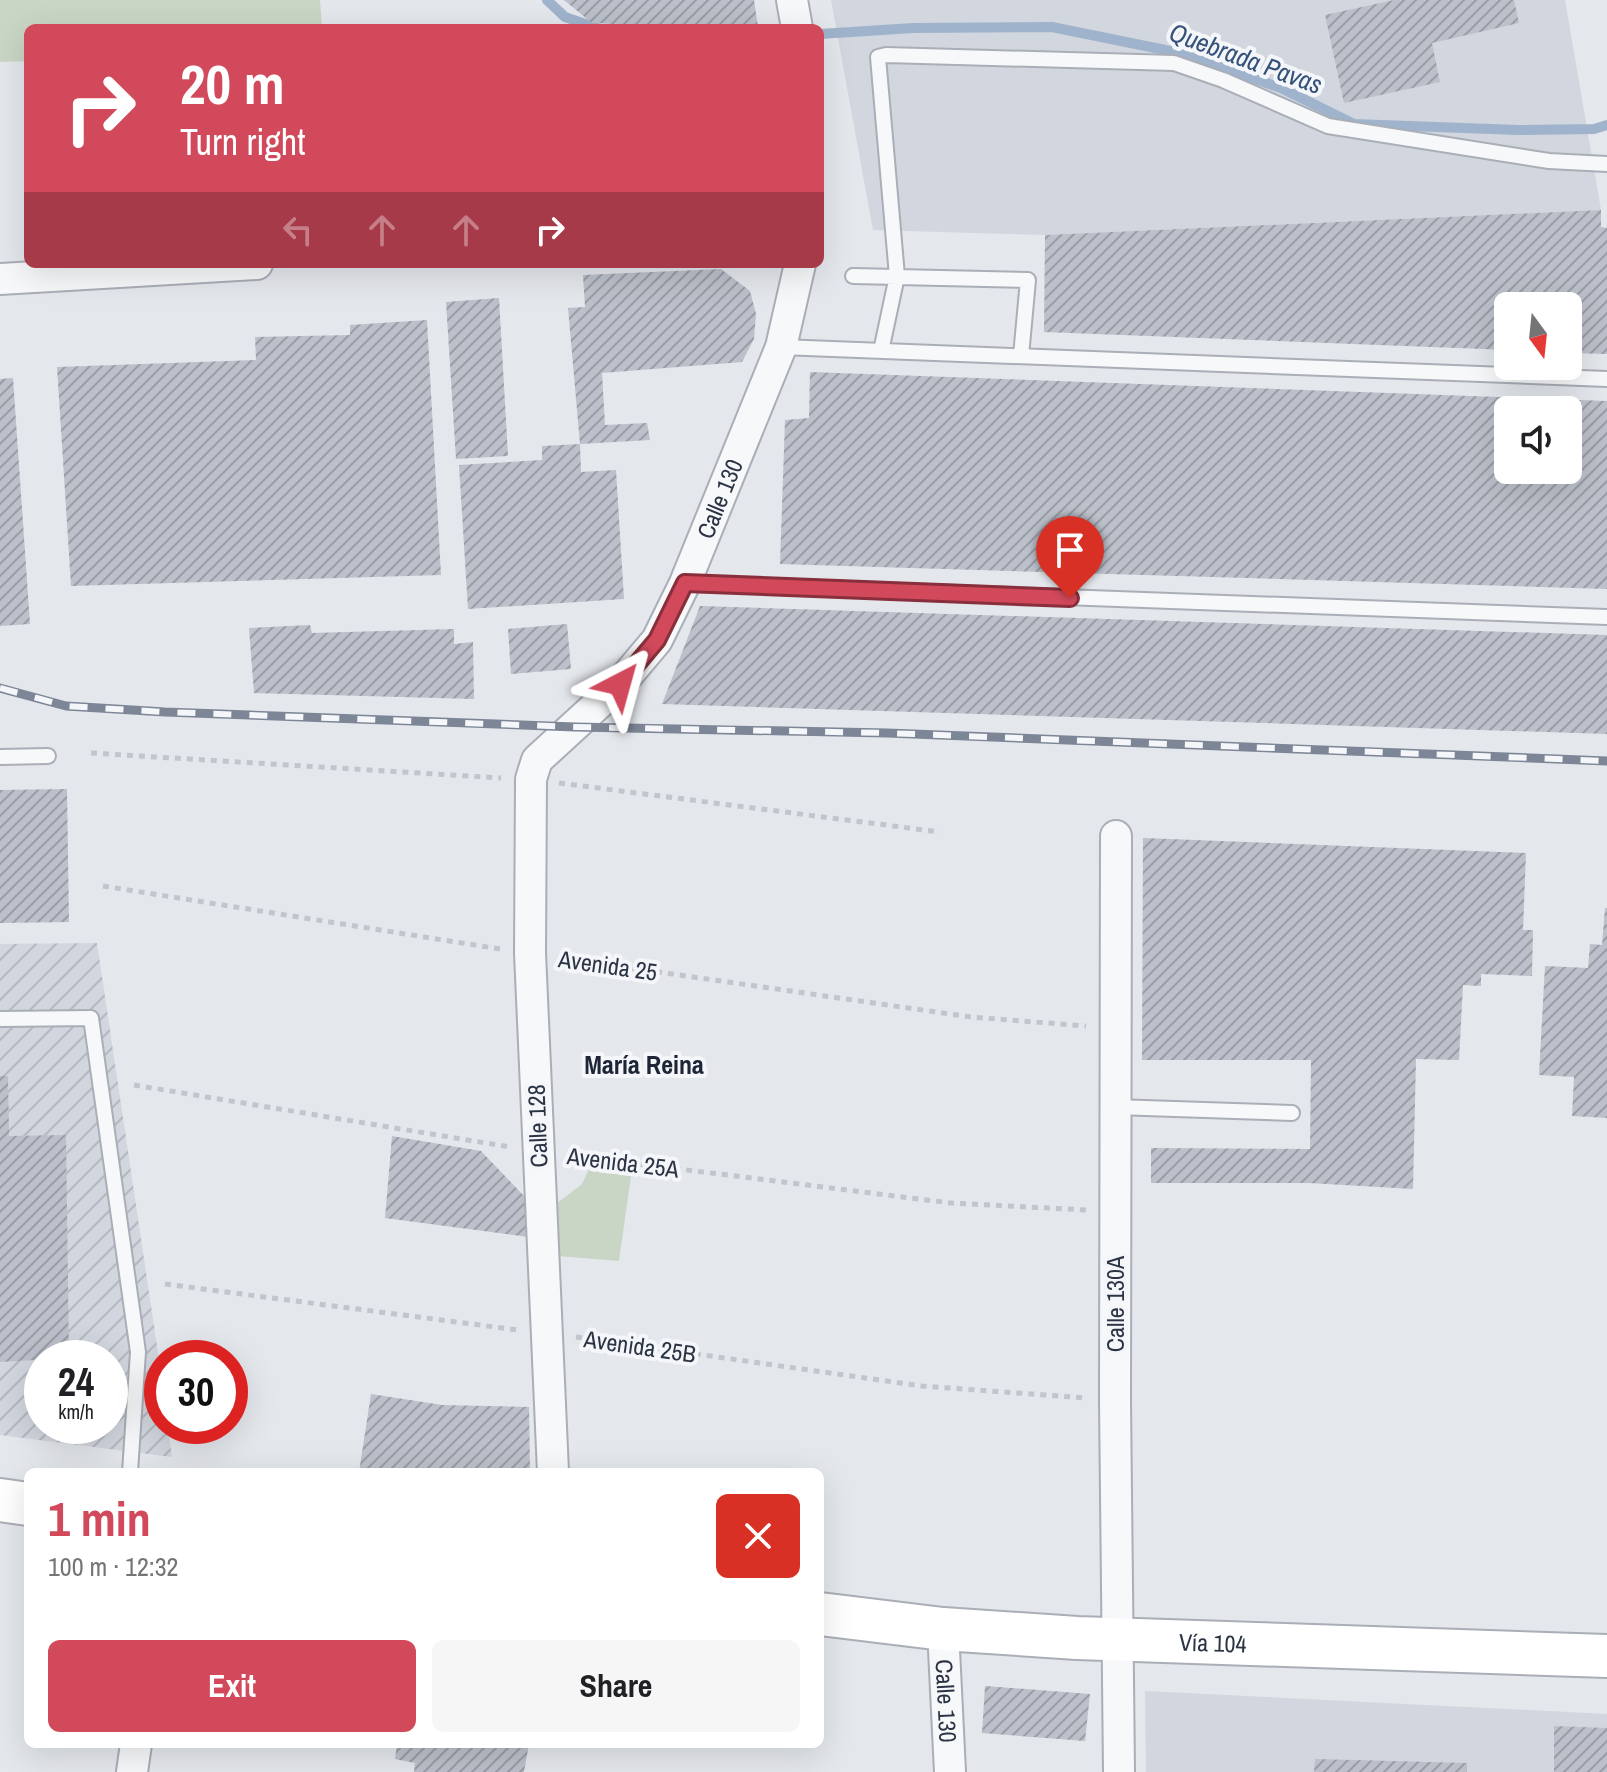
<!DOCTYPE html>
<html lang="en">
<head>
<meta charset="utf-8">
<style>
  :root { --surface:#fff; --page:#f6f6f6; --text:#202124; --muted:#757577; --accent:#d1495b }
  body { margin:0; font-family:"Archivo Narrow",sans-serif; background:var(--page); color:var(--text); height:100vh; display:flex; flex-direction:column; font-size:30px; white-space:nowrap }
  * { box-sizing:border-box; margin:0 }
  p { font-size:26px; color:var(--muted) }
  .icon { flex:none; width:44px; height:44px; fill:none; stroke:currentColor; stroke-width:2; stroke-linecap:round; stroke-linejoin:round }
  .map { position:relative; flex:1; overflow:hidden }
  .drawer { position:absolute; left:24px; top:1468px; width:800px; height:280px; display:flex; flex-direction:column; background:var(--surface); border-radius:12px; box-shadow:0 8px 32px #0002 }
  .drawer>* { flex:none }
  .hud { position:absolute; left:24px; top:24px; width:800px; height:244px; border-radius:12px; box-shadow:0 8px 32px #0002; background:#d1495b; color:#fff; overflow:hidden }
  .needle { width:52px; rotate:165deg }
  .tools { position:absolute; left:1494px; top:292px; display:grid; gap:16px }
  .tools a { display:grid; place-items:center; width:88px; height:88px; border-radius:12px; background:var(--surface); box-shadow:0 8px 32px #0002; font-size:40px }
  .speed { position:absolute; left:24px; top:1340px; display:flex; gap:16px; font-size:40px; font-weight:700; text-align:center }
  .speed>* { display:grid; place-content:center; width:104px; height:104px; border-radius:50%; background:var(--surface); box-shadow:0 8px 32px #0002; line-height:1 }
  .speed small { font-size:20px; font-weight:400 }
  .speed .limit { border:12px solid #d22; background:#fff; color:#111 }
  .pin { position:absolute; display:grid; place-items:center; width:68px; height:68px; color:#fff; margin:-82px -34px; border-radius:50% 50% 50% 0; rotate:-45deg; box-shadow:0 0 8px #0007 }
  .pin .icon { rotate:45deg }
  .me { position:absolute; width:88px; margin:-44px; rotate:39deg; stroke-linejoin:round; filter:drop-shadow(0 0 6px #0008) }
  .turn { display:flex; align-items:center; gap:28px; height:168px; padding:0 24px; font-size:36px }
  .turn .icon { width:104px; height:104px; stroke-width:2.5 }
  .turn b { display:block; font-size:56px; line-height:68px }
  .lanes { display:flex; align-items:center; height:76px; padding:0 24px; background:#0003; justify-content:center; gap:40px; direction:ltr }
  .lanes .off { opacity:.35 }
  .round { display:grid; place-items:center; flex:none; width:84px; height:84px; border-radius:12px; background:var(--page) }
  .overview { display:flex; align-items:center; justify-content:space-between; height:136px; padding:0 24px }
  h1 { font-size:48px; font-weight:800; line-height:60px; color:var(--accent) }
  .cta { display:flex; gap:16px; margin-top:auto; padding:16px 24px }
  .cta a { flex:1; height:92px; border-radius:12px; background:var(--accent); color:#fff; font-size:32px; font-weight:800; line-height:92px; text-align:center }
  .cta a+a { background:var(--page); color:var(--text) }
  .map>svg:first-child { display:block }
</style>
</head>
<body>
<div class="map">
<svg width="1607" height="1772" viewBox="0 0 1607 1772">
  <defs>
    <pattern id="industrial-furrows" width="10" height="10" patternUnits="userSpaceOnUse" patternTransform="scale(2)"><rect width="10" height="10" fill="#d2d6de"/><path d="M-1 1l2-2M0 10L10 0M9 11l2-2" fill="none" stroke="#b4b8c0"/></pattern>
    <pattern id="building-hatch" width="6" height="6" patternUnits="userSpaceOnUse" patternTransform="scale(2)"><rect width="6" height="6" fill="#bbc0ca"/><path d="M-1 1l2-2M0 6l6-6M5 7l2-2" fill="none" stroke="#989da6"/></pattern>
  </defs>
  <rect width="100%" height="100%" fill="#e4e7ec"/>
  <path fill="#d2d6de" d="M831,0H1565L1601,210L1045,235L873,230Z
    M1145,1691L1607,1714V1772H1146Z"/>
  <path fill="url(#industrial-furrows)" fill-rule="evenodd" d="M97,943L162,1380V1426H168L172,1457L0,1435V944ZM42,1358H110V1426H42Z"/>
  <path fill="#c9d6c5" d="M0,0H320L322,28H28V61L0,62Z
    M589,1169L631,1176L619,1261L558,1256L556,1204L582,1184Z"/>
  <g fill="none" stroke-linecap="round" stroke-linejoin="round">
    <path stroke="#9fb4cc" stroke-width="10" d="M547,0L565,17L597,28
      M820,34L913,28L1052,27L1180,53L1281,88L1354,124L1518,130L1594,129L1607,125"/>
  </g>
  <path fill="url(#building-hatch)" fill-rule="evenodd" d="M564,0H754L758,27L692,28L592,23Z
    M1394,0H1514L1519,23L1432,43L1440,82L1344,103L1325,15Z
    M1601,210V227L1607,228V354L1568,353V306H1508V350L1044,332L1045,235Z
    M721,269L750,291L756,314L754,339L742,362L602,373L605,425L647,423L650,440L580,444L568,308L585,307L583,275Z
    M499,298L508,456L456,459L446,302Z
    M427,320L441,575L71,586L57,367L256,360L255,337L350,335V325Z
    M810,372L1607,401V589L780,564L785,420L809,418ZM1508,410H1568V470H1508Z
    M13,378L30,624L0,626V379Z
    M580,444L581,472L616,470L624,599L468,609L459,465L542,460V446Z
    M700,606L1607,635V734L662,704Z
    M567,624L571,669L511,674L508,629Z
    M310,625L312,633L454,629V644L473,642L474,699L254,693L249,628Z
    M67,789L69,922L0,923V790Z
    M1143,838L1526,853L1523,930H1533L1532,976L1481,974V986L1463,985L1459,1060L1416,1059L1413,1189L1309,1183H1151V1148L1310,1149L1311,1060H1142Z
    M1605,908H1607V1118L1572,1116L1574,1077L1539,1075L1545,966L1588,968L1590,944L1602,945Z
    M0,1076H8L9,1136L66,1135L69,1358L0,1362Z
    M392,1136L481,1151L524,1196L528,1237L385,1218Z
    M371,1394L442,1405L529,1407L530,1472H359Z
    M985,1686L1090,1694L1085,1741L982,1733Z
    M1554,1726L1607,1728V1772H1554Z
    M397,1744H529L524,1772H414L415,1763L395,1759Z
    M1315,1759L1467,1763V1772H1314Z"/>
  <g fill="none" stroke-linecap="round" stroke-linejoin="round">
    <defs>
      <path id="service" d="M853,276L1028,280L1021,356
        M781,347L1607,379
        M881,351L897,276L878,57L886,55L1174,63L1223,80L1328,126L1549,161L1607,164
        M685,583L1607,617
        M0,757L48,756
        M0,1019L91,1018L138,1352L130,1472
        M1115,1107L1292,1113"/>
      <g id="minor">
        <path d="M792,0L797,28"/>
        <path d="M0,279L257,264"/>
        <path d="M1116,836L1115,1401L1119,1772"/>
        <path id="s1" d="M553,1472L530,953L531,779L537,760L620,684L657,640L685,583L781,347L800,264"/>
        <path id="s2" d="M943,1629L950,1772"/>
        <path d="M132,1772L136,1744"/>
      </g>
      <g id="secondary">
        <path d="M0,1500L28,1504"/>
        <path id="s3" d="M820,1614L943,1629L1077,1638L1607,1656"/>
      </g>
    </defs>
    <use href="#service" stroke="#a9aeb7" stroke-width="18"/>
    <use href="#minor" stroke="#a9aeb7" stroke-width="34"/>
    <use href="#secondary" stroke="#a9aeb7" stroke-width="46"/>
    <path stroke="#c2c5cb" stroke-width="5" stroke-dasharray="6 6" stroke-linecap="butt" d="M91,753L501,778
      M559,783L940,832
      M103,886L500,949
      M561,958L971,1017L1086,1026
      M134,1085L510,1147
      M567,1155L951,1203L1086,1210
      M165,1284L518,1330
      M576,1337L922,1386L1086,1398"/>
    <use href="#service" stroke="#f7f8fa" stroke-width="14"/>
    <use href="#minor" stroke="#f7f8fa" stroke-width="30"/>
    <use href="#secondary" stroke="#fff" stroke-width="42"/>
    <defs>
      <path id="rail" d="M0,688L66,706L165,712L575,727L887,733L1607,761"/>
    </defs>
    <use href="#rail" stroke="#7d8696" stroke-width="9"/>
    <use href="#rail" stroke="#f4f6f9" stroke-width="6" stroke-dasharray="18" stroke-linecap="butt"/>
  </g>
  <g fill="none" stroke-linecap="round" stroke-linejoin="round">
    <defs>
      <path id="route" d="M620,684L657,640L685,583L1070,598"/>
    </defs>
    <use href="#route" stroke="#882f3b" stroke-width="20"/>
    <use href="#route" stroke="#d1495b" stroke-width="14"/>
  </g>
  <g text-anchor="middle" dominant-baseline="central" stroke-width="8" stroke-linejoin="round" paint-order="stroke">
    <g font-size="24" fill="#2b3445" stroke="#f4f6f9">
      <text stroke="none"><textPath href="#s1" startOffset="1038">Calle 130</textPath></text>
      <text transform="translate(608 965) rotate(8)">Avenida 25</text>
      <text transform="translate(537 1126) rotate(-92)">Calle 128</text>
      <text transform="translate(623 1162) rotate(7)">Avenida 25A</text>
      <text transform="translate(1115 1304) rotate(-90)">Calle 130A</text>
      <text transform="translate(640 1346) rotate(8)">Avenida 25B</text>
      <text stroke="none"><textPath href="#s3" startOffset="394">Vía 104</textPath></text>
      <text stroke="none"><textPath href="#s2" startOffset="72">Calle 130</textPath></text>
    </g>
    <g font-size="26" font-style="italic" fill="#34527a" stroke="#f4f6f9">
      <text transform="translate(1246 58) rotate(20)">Quebrada Pavas</text>
    </g>
    <g font-size="26" font-weight="bold" fill="#1d2536" stroke="#f4f6f9">
      <text x="644" y="1064">María Reina</text>
    </g>
  </g>
</svg>
<div class="tools">
<a><svg class="needle" viewBox="-14 -14 28 28"><path d="M0-13l5 13h-10z" fill="#e53935"/><path d="M0 13l5-13h-10z" fill="#757577"/></svg></a>
<a><svg class="icon" aria-label="sound" viewBox="0 0 24 24"><path d="M4 9h4l5-4v14l-5-4H4zM17 9q2 3 0 6"/></svg></a>
</div>
<div class="speed"><div>24<small>km/h</small></div><div class="limit">30</div></div>
<div class="pin" style="left:1070px;top:598px;background:#d93025"><svg class="icon" aria-label="arrive" viewBox="0 0 24 24"><path d="M6 21V4h12l-3 4 3 4H6"/></svg></div>
<svg class="me" style="left:620px;top:684px" viewBox="-20 -20 40 40"><path d="M0-17L14 15 0 8-14 15z" fill="#d1495b" stroke="#fff" stroke-width="4"/></svg>
<div class="hud">
<div class="turn"><svg class="icon" aria-label="right" viewBox="0 0 24 24"><path d="M7 20v-9h11M14 6l5 5-5 5"/></svg><div><b>20 m</b>Turn right</div></div>
<div class="lanes"><svg class="icon off" aria-label="left" viewBox="0 0 24 24"><path d="M17 20v-9H6M10 6l-5 5 5 5"/></svg><svg class="icon off" aria-label="ahead" viewBox="0 0 24 24"><path d="M12 20V5M6 11l6-6 6 6"/></svg><svg class="icon off" aria-label="ahead" viewBox="0 0 24 24"><path d="M12 20V5M6 11l6-6 6 6"/></svg><svg class="icon" aria-label="right" viewBox="0 0 24 24"><path d="M7 20v-9h11M14 6l5 5-5 5"/></svg></div>
</div>
<section class="drawer">
<div class="overview"><div><h1>1 min</h1><p>100 m · 12:32</p></div><a class="round" style="background:#d93025;color:#fff"><svg class="icon" aria-label="close" viewBox="0 0 24 24"><path d="M6 6l12 12M18 6L6 18"/></svg></a></div>
<div class="cta"><a>Exit</a><a>Share</a></div>
</section>
</div>
</body>
</html>
